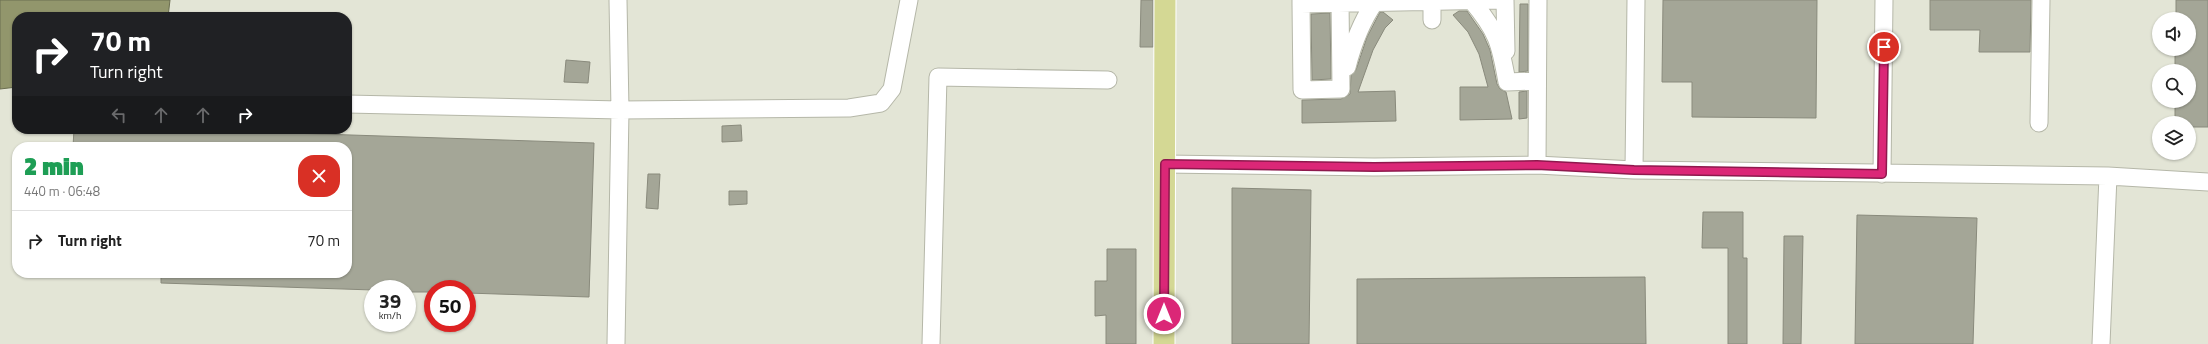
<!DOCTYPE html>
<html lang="en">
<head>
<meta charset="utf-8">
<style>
  :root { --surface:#fff; --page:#f6f6f6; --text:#222; --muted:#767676; --line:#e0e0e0 }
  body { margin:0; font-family:"Titillium Web",sans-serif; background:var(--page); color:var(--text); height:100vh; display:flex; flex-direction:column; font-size:15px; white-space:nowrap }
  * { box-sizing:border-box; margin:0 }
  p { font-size:13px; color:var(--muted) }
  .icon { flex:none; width:22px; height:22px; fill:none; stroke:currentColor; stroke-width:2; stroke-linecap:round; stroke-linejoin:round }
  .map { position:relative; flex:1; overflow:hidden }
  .drawer { position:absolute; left:12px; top:142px; width:340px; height:136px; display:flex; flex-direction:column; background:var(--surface); border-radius:16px; box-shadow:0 1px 3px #0004 }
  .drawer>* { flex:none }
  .guide { position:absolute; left:12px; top:12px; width:340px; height:122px; border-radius:16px; box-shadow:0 1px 3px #0004; background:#202124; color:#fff; overflow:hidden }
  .fabs { position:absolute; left:2152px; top:12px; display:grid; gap:8px }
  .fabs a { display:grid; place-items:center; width:44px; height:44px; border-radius:50%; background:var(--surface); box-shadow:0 1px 3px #0004; font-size:20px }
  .speed { position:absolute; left:364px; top:280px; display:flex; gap:8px; font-size:20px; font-weight:700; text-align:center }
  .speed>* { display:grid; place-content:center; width:52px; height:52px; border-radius:50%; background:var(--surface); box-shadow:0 1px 3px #0004; line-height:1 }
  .speed small { font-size:10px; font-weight:400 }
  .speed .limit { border:6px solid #d22; background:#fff; color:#111 }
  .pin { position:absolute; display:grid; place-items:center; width:34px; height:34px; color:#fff; margin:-17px; border:2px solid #fff; border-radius:50%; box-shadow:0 1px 4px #0007 }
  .me { position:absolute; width:44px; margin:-22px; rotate:0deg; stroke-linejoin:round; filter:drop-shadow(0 0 3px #0008) }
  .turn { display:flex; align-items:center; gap:14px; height:84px; padding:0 12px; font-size:18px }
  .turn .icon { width:52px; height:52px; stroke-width:2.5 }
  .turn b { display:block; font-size:28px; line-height:34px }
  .lanes { display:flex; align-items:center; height:38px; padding:0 12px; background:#0003; justify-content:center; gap:20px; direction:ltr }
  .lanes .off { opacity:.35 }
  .round { display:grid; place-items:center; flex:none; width:42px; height:42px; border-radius:16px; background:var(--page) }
  .summary { display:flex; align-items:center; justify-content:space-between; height:68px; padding:0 12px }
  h1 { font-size:24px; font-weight:800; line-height:30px; color:#1e9e55 }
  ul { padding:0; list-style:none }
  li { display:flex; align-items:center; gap:12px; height:60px; padding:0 12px; border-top:1px solid var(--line) }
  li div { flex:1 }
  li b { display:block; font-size:15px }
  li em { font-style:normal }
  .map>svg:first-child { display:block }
</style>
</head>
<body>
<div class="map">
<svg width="2208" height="344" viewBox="0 0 2208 344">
  <rect width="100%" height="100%" fill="#e3e5d6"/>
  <path fill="#92966c" stroke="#6b6e50" d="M0,0H170L168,17H17V87L0,89Z"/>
  <path fill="#a4a697" stroke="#898a7c" d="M1141,0H1153V47H1140Z
    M1663,0H1817L1816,118L1692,117V82H1662Z
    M1930,0H2031L2030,52H1979L1980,30H1930Z
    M2176,0H2208V127H2189V123H2175V101H2189V71H2175V49H2189V19H2176Z
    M1520,4H1528V71L1519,72Z
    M1459,11H1467L1483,34L1490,50L1497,84L1500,89L1506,92L1512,119L1460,120V87H1488L1479,54L1468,32L1453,15Z
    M1380,12H1383L1393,20L1385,28L1373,50L1358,92L1395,91L1396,121L1302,123V100L1341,99L1350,94L1351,76L1356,70L1367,37Z
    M1330,13L1331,79L1312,80L1311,14Z
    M566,60L590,62L588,83L564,82Z
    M1527,91V118L1519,119V92Z
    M741,125L742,141L722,142V126Z
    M74,129H168L594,143L589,297L467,293V289H433V292H407V289L373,290L161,283V273H347V147H73Z
    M648,174H660L658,209L646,208Z
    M1232,188L1311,190L1309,344H1232Z
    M729,191H747V204L729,205Z
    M1703,212H1743V258H1747V344H1728V248H1702Z
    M1857,215L1977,218L1973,344H1855Z
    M1784,236H1803L1801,344H1783Z
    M1107,249H1136V344H1106V315L1095,316V281H1107Z
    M1645,277L1646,344H1357V279Z"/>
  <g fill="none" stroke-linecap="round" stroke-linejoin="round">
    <defs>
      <path id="minor" d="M1301,0V4L1499,0
        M1432,0V20
        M1471,0C1497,31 1500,42 1507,82
        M1505,0L1506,51
        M1301,4L1302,90L1341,89L1340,0
        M1347,67C1353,44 1361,22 1375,2
        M1507,82L1537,81
        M347,104L620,110L618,0
        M2039,123L2041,0
        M1165,164L1374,167L1537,165L1634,170L2108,176L2208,182
        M1537,165L1538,0
        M1634,170L1636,0
        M1882,174L1884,0
        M616,344L620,110L849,108L881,103L892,89L909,0
        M931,344L938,77L1108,80
        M2101,344L2108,176"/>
      <path id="major" d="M1164,344L1165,0"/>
    </defs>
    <use href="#minor" stroke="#b5b7a8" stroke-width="19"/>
    <use href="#major" stroke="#fff" stroke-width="23"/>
    <use href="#minor" stroke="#fff" stroke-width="17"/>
    <use href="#major" stroke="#d4d894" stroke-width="21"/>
  </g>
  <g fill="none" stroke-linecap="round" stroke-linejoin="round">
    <defs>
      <path id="route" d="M1164,314L1165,164L1374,167L1537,165L1634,170L1882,174L1884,47"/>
    </defs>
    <use href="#route" stroke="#8e194d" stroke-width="10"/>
    <use href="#route" stroke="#db2777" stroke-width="7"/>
  </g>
</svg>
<div class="fabs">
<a><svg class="icon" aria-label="sound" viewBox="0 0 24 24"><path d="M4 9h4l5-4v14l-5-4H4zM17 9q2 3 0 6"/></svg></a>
<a><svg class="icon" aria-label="search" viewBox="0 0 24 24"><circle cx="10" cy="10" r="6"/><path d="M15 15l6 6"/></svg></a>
<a><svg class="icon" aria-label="layers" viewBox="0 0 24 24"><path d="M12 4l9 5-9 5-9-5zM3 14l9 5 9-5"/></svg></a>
</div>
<div class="speed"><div>39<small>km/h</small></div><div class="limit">50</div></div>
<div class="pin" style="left:1884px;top:47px;background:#d93025"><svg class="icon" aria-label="arrive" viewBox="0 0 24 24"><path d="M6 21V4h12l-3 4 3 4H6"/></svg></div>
<svg class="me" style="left:1164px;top:314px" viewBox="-20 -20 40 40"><circle r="17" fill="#db2777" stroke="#fff" stroke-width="3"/><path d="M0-11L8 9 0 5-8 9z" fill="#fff"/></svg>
<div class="guide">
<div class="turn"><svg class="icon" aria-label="right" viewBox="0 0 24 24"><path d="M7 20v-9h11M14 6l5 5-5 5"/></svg><div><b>70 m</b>Turn right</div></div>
<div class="lanes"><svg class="icon off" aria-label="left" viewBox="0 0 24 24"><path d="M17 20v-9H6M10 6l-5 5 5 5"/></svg><svg class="icon off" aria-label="ahead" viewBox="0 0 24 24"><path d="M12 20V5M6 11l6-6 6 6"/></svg><svg class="icon off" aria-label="ahead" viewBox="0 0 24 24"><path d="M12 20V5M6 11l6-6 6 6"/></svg><svg class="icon" aria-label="right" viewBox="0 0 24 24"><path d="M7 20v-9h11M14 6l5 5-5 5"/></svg></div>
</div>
<section class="drawer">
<div class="summary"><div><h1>2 min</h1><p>440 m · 06:48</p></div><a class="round" style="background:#d93025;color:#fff"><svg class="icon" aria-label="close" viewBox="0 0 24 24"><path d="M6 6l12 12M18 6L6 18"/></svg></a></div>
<ul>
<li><svg class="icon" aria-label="right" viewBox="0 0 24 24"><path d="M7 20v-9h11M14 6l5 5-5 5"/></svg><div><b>Turn right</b></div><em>70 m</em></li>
</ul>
</section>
</div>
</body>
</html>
